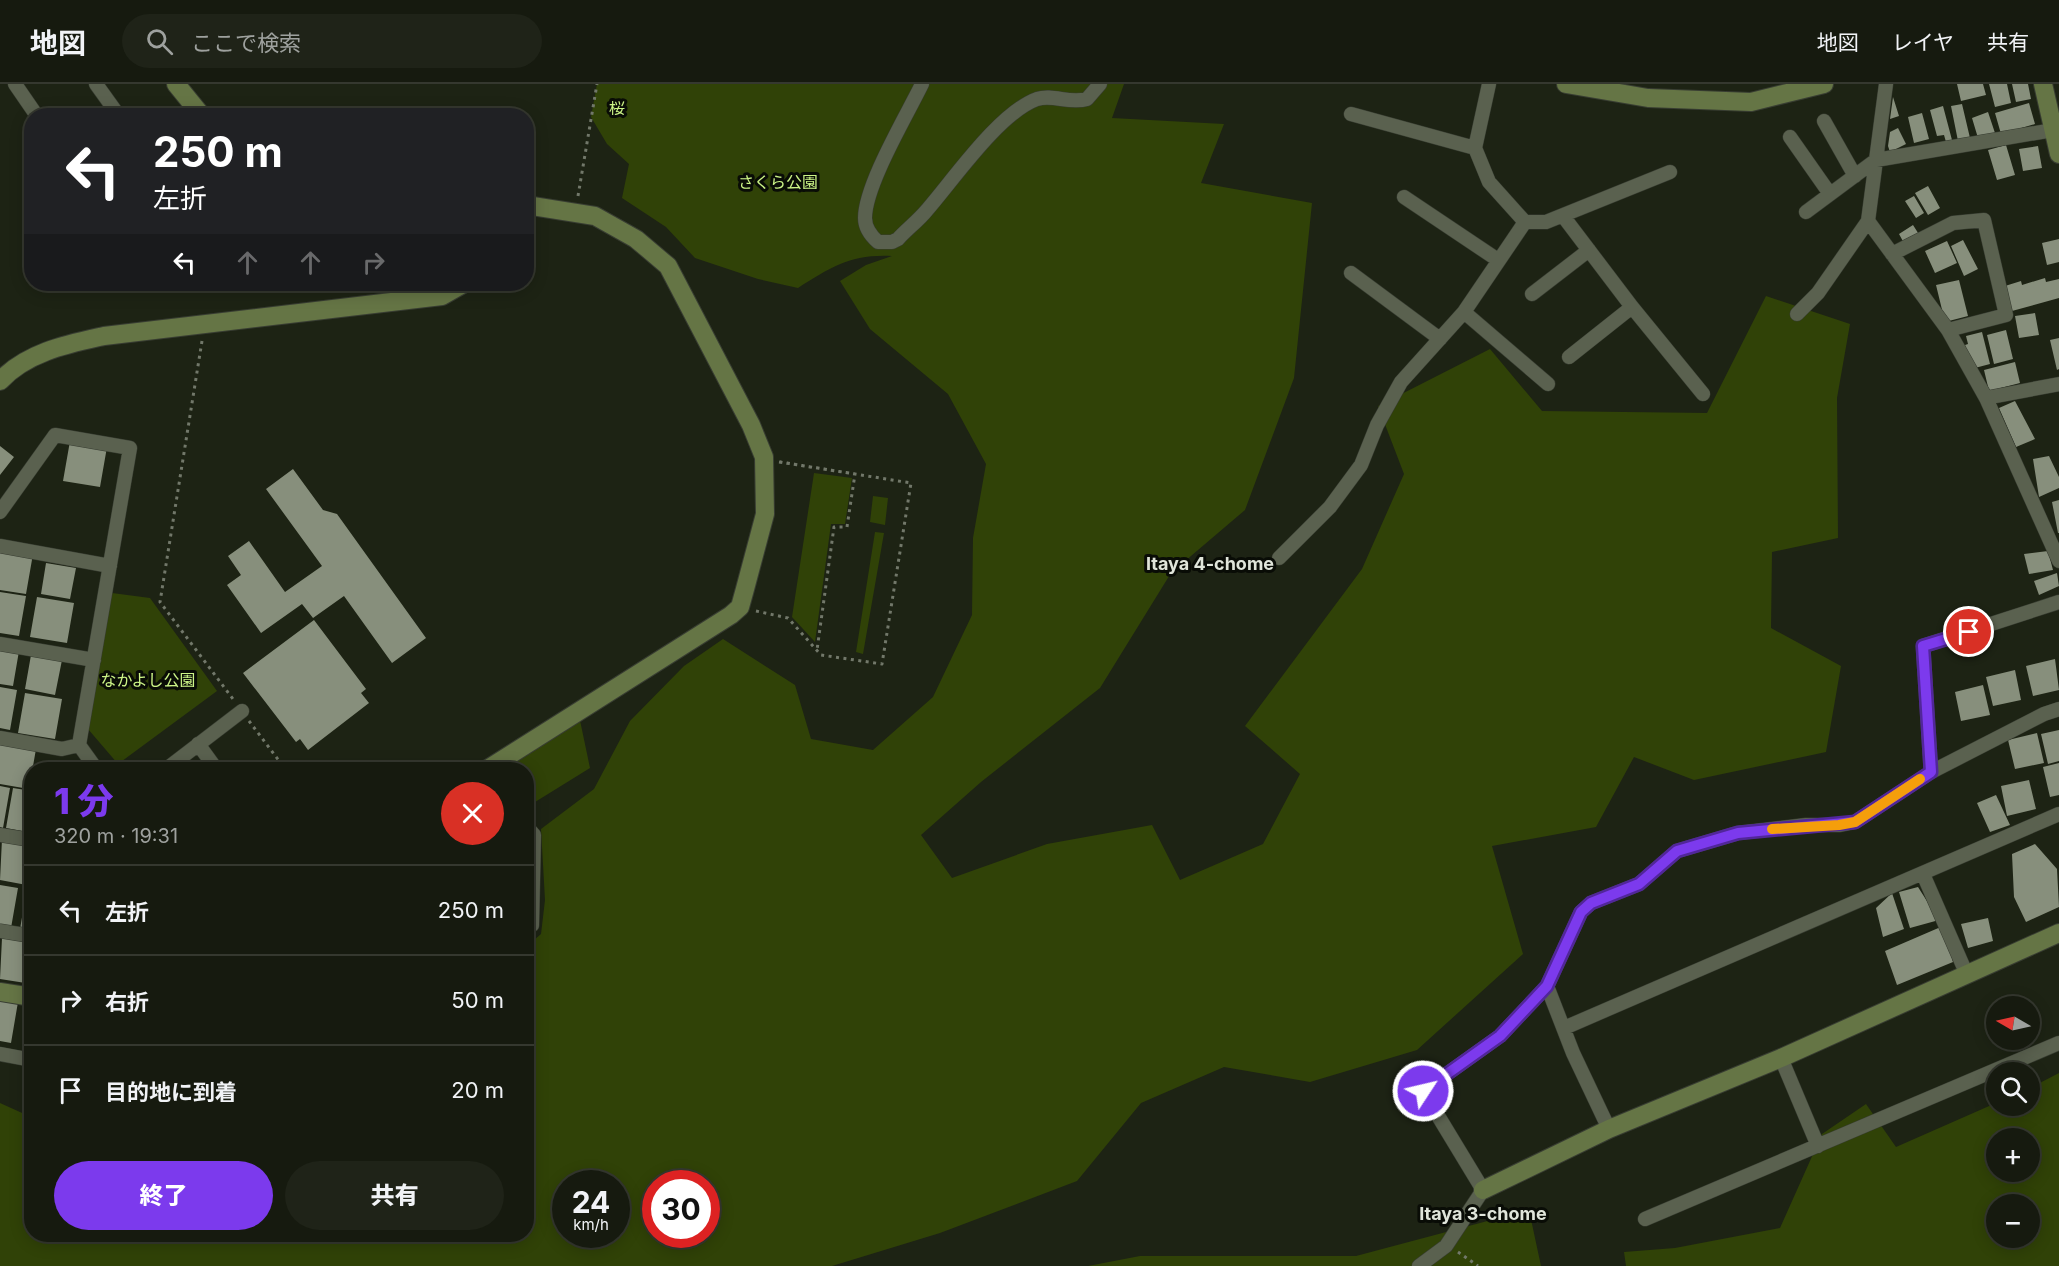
<!DOCTYPE html>
<html lang="ja">
<head>
<meta charset="utf-8">
<style>
  :root { --surface:#161a0f; --page:#1f2318; --text:#f1f3f6; --muted:#9ea19e; --line:#35382f; --accent:#7c3aed }
  body { margin:0; font-family:Inter,"Noto Sans JP",sans-serif; background:var(--page); color:var(--text); height:100vh; display:flex; flex-direction:column; font-size:22px; white-space:nowrap }
  * { box-sizing:border-box; margin:0 }
  p { font-size:20px; color:var(--muted) }
  .icon { flex:none; width:33px; height:33px; fill:none; stroke:currentColor; stroke-width:2; stroke-linecap:round; stroke-linejoin:round }
  .map { position:relative; flex:1; overflow:hidden }
  .drawer { position:absolute; left:24px; top:678px; width:510px; height:480px; display:flex; flex-direction:column; background:var(--surface); border-radius:24px; box-shadow:0 3px 15px #0003,0 0 0 2px var(--line) }
  .drawer>* { flex:none }
  .banner { position:absolute; left:24px; top:24px; width:510px; height:183px; border-radius:24px; box-shadow:0 3px 15px #0003,0 0 0 2px var(--line); background:#202124; color:#fff; overflow:hidden }
  .needle { width:39px; rotate:279deg }
  .buttons { position:absolute; left:1986px; top:912px; display:grid; gap:12px }
  .buttons a { display:grid; place-items:center; width:54px; height:54px; border-radius:50%; background:var(--surface); box-shadow:0 3px 15px #0003,0 0 0 2px var(--line); font-size:30px }
  .speed { position:absolute; left:552px; top:1086px; display:flex; gap:12px; font-size:30px; font-weight:700; text-align:center }
  .speed>* { display:grid; place-content:center; width:78px; height:78px; border-radius:50%; background:var(--surface); box-shadow:0 3px 15px #0003,0 0 0 2px var(--line); line-height:1 }
  .speed small { font-size:15px; font-weight:400 }
  .speed .limit { border:9px solid #d22; background:#fff; color:#111 }
  .pin { position:absolute; display:grid; place-items:center; width:51px; height:51px; color:#fff; margin:-26px; border:3px solid #fff; border-radius:50%; box-shadow:0 2px 6px #0007 }
  .me { position:absolute; width:66px; margin:-33px; rotate:55deg; stroke-linejoin:round; filter:drop-shadow(0 0 4px #0008) }
  .turn { display:flex; align-items:center; gap:21px; height:126px; padding:0 30px; font-size:27px }
  .turn .icon { width:78px; height:78px; stroke-width:2.5 }
  .turn b { display:block; font-size:42px; line-height:51px }
  .lanes { display:flex; align-items:center; height:57px; padding:0 30px; background:#0003; justify-content:center; gap:30px; direction:ltr }
  .lanes .off { opacity:.35 }
  .round { display:grid; place-items:center; flex:none; width:63px; height:63px; border-radius:32px; background:var(--page) }
  .summary { display:flex; align-items:center; justify-content:space-between; height:102px; padding:0 30px }
  h1 { font-size:36px; font-weight:800; line-height:45px; color:var(--accent) }
  .cta { display:flex; gap:12px; margin-top:auto; padding:12px 30px }
  .cta a { flex:1; height:69px; border-radius:36px; background:var(--accent); color:#fff; font-size:24px; font-weight:800; line-height:69px; text-align:center }
  .cta a+a { background:var(--page); color:var(--text) }
  ul { padding:0; list-style:none }
  li { display:flex; align-items:center; gap:18px; height:90px; padding:0 30px; border-top:2px solid var(--line) }
  li div { flex:1 }
  li b { display:block; font-size:22px }
  li em { font-style:normal }
  header { display:flex; align-items:center; gap:36px; box-sizing:border-box; height:84px; padding:0 30px; background:var(--surface); border-bottom:2px solid var(--line) }
  header strong { font-size:28px }
  nav { display:flex; gap:33px; margin-inline-start:auto; font-size:21px }
  .search { width:420px; height:54px; background:var(--page); display:flex; align-items:center; gap:15px; box-sizing:border-box; padding:0 21px; border-radius:33px; color:var(--muted); font-size:22px }
  .map>svg:first-child { display:block }
</style>
</head>
<body>
<header>
<strong>地図</strong>
<div class="search"><svg class="icon" aria-label="search" viewBox="0 0 24 24"><circle cx="10" cy="10" r="6"/><path d="M15 15l6 6"/></svg>ここで検索</div>
<nav><a>地図</a><a>レイヤ</a><a>共有</a></nav>
</header>
<div class="map">
<svg width="2059" height="1182" viewBox="0 0 2059 1182">
  <rect width="100%" height="100%" fill="#1d2314"/>
  <path fill="#304207" fill-rule="evenodd" d="M597,0H1124L1112,34L1224,40L1201,99L1312,119L1294,294L1245,426L1171,489L1100,604L981,698L921,751L952,794L1047,760L1152,741L1180,796L1263,760L1300,690L1245,642L1362,485L1404,390L1378,322L1490,265L1542,327L1707,329L1766,212L1850,240L1837,314L1838,454L1772,468L1771,544L1841,582L1826,668L1694,696L1634,673L1596,743L1492,762L1523,870L1417,966L1310,998L1224,983L1141,1019L1077,1097L940,1149L832,1182H0V1019L31,1033L32,1150H526V863L541,850L545,816L541,745L594,705L630,637L684,582L723,555L795,601L811,655L873,666L933,613L972,531L973,454L986,380L948,310L870,245L840,197L866,181L892,172C851,170 831,183 798,204L758,195L695,174L666,143L622,114L629,80L607,60L591,33ZM566,1100H616V1150H566ZM656,1100H706V1150H656Z
    M814,389L852,394L845,440H831L815,558L792,533Z
    M873,412L888,414L885,441L870,438Z
    M875,448L884,449L863,570L856,568Z
    M112,509L150,514L217,607L118,680L88,645Z
    M577,622L590,684L527,723L526,686H495Z
    M2059,989V1182H1626L1624,1168L1675,1164L1780,1144L1822,1050L1866,1020L1896,1063L1996,1019V1022H2030V1004ZM1996,1054H2030V1088H1996ZM1996,1120H2030V1154H1996Z
    M1529,1126L1541,1182H1088L1140,1172H1356Z"/>
  <path fill="#878f7c" d="M1957,0H1983L1986,11L1961,17Z
    M1989,0H2007L2011,19L1995,23Z
    M2012,0H2028L2031,15L2016,18Z
    M1893,13L1899,32L1890,35Z
    M2029,19L2035,40L2001,50L1995,29Z
    M1962,20L1970,54L1958,57L1951,22Z
    M1943,22L1952,56L1946,58L1944,51L1937,52L1930,26Z
    M1988,28L1995,49L1978,54L1972,34Z
    M1922,29L1929,55L1914,59L1908,33Z
    M1898,44L1906,60L1890,68L1888,62L1890,48Z
    M2006,61L2015,91L1997,96L1988,66Z
    M2038,62L2042,84L2023,87L2019,65Z
    M1928,102L1940,124L1928,131L1915,109Z
    M1914,112L1924,129L1916,134L1905,117Z
    M1913,141L1920,152L1905,161L1899,150Z
    M2059,155V178L2047,181L2042,159Z
    M1963,156L1978,185L1964,192L1951,162Z
    M1947,157L1957,179L1935,189L1925,167Z
    M2045,194L2046,198L2059,195V214L2012,227L2005,202L2021,197L2022,201Z
    M1959,196L1968,232L1945,238L1936,201Z
    M2035,229L2039,251L2019,254L2015,232Z
    M2006,246L2013,275L1994,280L1987,251Z
    M1982,248L1990,280L1971,285L1965,261L1968,260L1966,252Z
    M2059,254V285L2057,286L2050,256Z
    M2015,278L2020,299L1989,307L1984,286Z
    M2015,317L2035,355L2016,363L1999,324Z
    M70,357L107,363L100,403L63,397Z
    M0,362L14,373L0,391Z
    M2049,372L2059,393V404L2039,413L2033,375Z
    M293,385L323,426L337,430L426,554L392,579L344,512L313,534L302,520L261,549L227,501L241,491L228,472L249,457L285,508L322,482L266,405Z
    M2059,416V449H2058L2052,418Z
    M0,465L33,470L26,510L0,506Z
    M2048,467L2053,486L2029,490L2024,470Z
    M46,479L76,484L70,515L41,510Z
    M2057,489L2059,502L2039,511L2034,497Z
    M0,508L26,512L19,552L0,549Z
    M37,513L74,519L67,559L30,553Z
    M314,536L366,605L361,609L369,619L308,666L300,655L296,658L243,589Z
    M0,564L19,567L13,602L0,600Z
    M31,571L62,576L55,611L25,605Z
    M2055,575L2059,606L2033,612L2026,582Z
    M2015,586L2021,616L1993,622L1986,593Z
    M1983,601L1990,631L1961,637L1955,608Z
    M0,603L17,606L10,646L0,644Z
    M25,609L62,615L55,655L18,649Z
    M2059,646V677L2048,680L2041,650Z
    M2037,649L2044,679L2015,685L2008,656Z
    M0,659L36,665L29,705L0,700Z
    M2059,679V711L2050,713L2043,683Z
    M2029,696L2036,725L2007,732L2001,702Z
    M0,702L10,704L3,744L0,743Z
    M13,704L32,707V749L6,744Z
    M1996,711L2010,741L1990,748L1977,719Z
    M2,755L32,760V802L0,796Z
    M2035,760L2057,785L2059,823L2026,838L2014,813L2012,770Z
    M0,801L18,804L11,844L0,842Z
    M1918,803L1939,836L1910,844L1899,808Z
    M27,804L32,805V847L20,845Z
    M1892,809L1904,845L1883,853L1876,824Z
    M1988,834L1993,857L1968,864L1961,840Z
    M1943,842L1953,878L1897,901L1885,867Z
    M2,854L32,859V900L0,895Z
    M0,915L18,918L11,959L0,957Z"/>
  <g fill="none" stroke-linecap="round" stroke-linejoin="round">
    <defs>
      <path id="street" d="M15,0L37,32
        M96,0L119,32
        M922,0C907,31 865,101 865,134C865,144 870,151 878,158H892L898,155C907,145 918,137 927,126C954,95 999,29 1037,15C1053,10 1069,20 1087,15L1100,0
        M1489,0L1475,64L1489,98L1525,138
        M1886,0L1868,137L1948,246L1986,314L2059,477
        M1351,30L1475,64
        M174,32L197,25
        M1824,37L1855,92
        M1790,53L1830,110
        M1404,113L1498,176
        M1806,128L1876,76L2053,46
        M1563,132L1632,223L1703,310
        M1892,170L1953,139L1984,136L2006,231L1948,246
        M1351,189L1440,255
        M1532,210L1589,166
        M1464,228L1548,300
        M1797,230L1818,209L1868,137
        M1569,273L1632,223
        M1986,314L2059,300
        M0,428L55,351L130,364L79,661L97,686
        M0,462L110,482
        M1279,474L1330,423L1361,381L1377,341L1401,298L1464,228L1525,138H1546L1670,88
        M0,560L94,576
        M0,654L62,665L79,661
        M198,660L217,686
        M165,686L242,627
        M1931,688L1923,562L2059,518
        M526,742L534,751L532,841L526,845
        M0,751L32,756
        M1923,790L1967,891
        M0,847L32,852
        M1547,902L1573,969L1609,1045
        M1564,944L2059,730
        M0,970L32,976
        M1781,974L1818,1062
        M1645,1135L2059,959
        M1419,1182L1446,1162L1483,1106L1423,1007L1500,952L1547,902L1581,828L1591,819L1639,800L1677,767L1738,749L1806,741H1840L1855,738L1931,688L2044,630L2059,625"/>
      <path id="secondary" d="M176,0L202,32
        M1566,0L1648,14L1751,18L1824,0
        M2043,0L2059,70
        M0,297C27,268 68,260 104,252L442,212L463,200
        M486,686L731,531L740,523L745,505L765,430L764,373L751,341L668,182L636,155L595,132L526,121
        M0,908L32,913
        M1483,1106L1609,1045L1781,974L2059,849"/>
    </defs>
    <use href="#street" stroke="#383d32" stroke-width="15"/>
    <use href="#secondary" stroke="#383d32" stroke-width="20"/>
    <path stroke="#72786a" stroke-width="3" stroke-dasharray="3 4.5" stroke-linecap="butt" d="M578,112L597,0
      M202,257L160,518L233,615
      M779,378L855,390L847,443H834L817,566
      M756,527L788,534L821,571L882,580L911,399L780,378
      M249,637L286,686
      M1458,1168L1478,1182"/>
    <use href="#street" stroke="#5a614f" stroke-width="14"/>
    <use href="#secondary" stroke="#657545" stroke-width="18"/>
  </g>
  <g fill="none" stroke-linecap="round" stroke-linejoin="round">
    <defs>
      <path id="route" d="M1423,1007L1500,952L1547,902L1581,828L1591,819L1639,800L1677,767L1738,749L1855,738L1931,688L1923,562L1969,548"/>
    </defs>
    <use href="#route" stroke="#51269a" stroke-width="15"/>
    <use href="#route" stroke="#7c3aed" stroke-width="10"/>
    <path stroke="#f59e0b" stroke-width="10" d="M1772,745L1839,741L1855,738L1920,695"/>
  </g>
  <g text-anchor="middle" dominant-baseline="central" stroke-width="6" stroke-linejoin="round" paint-order="stroke">
    <g font-size="16" fill="#ccf487" stroke="#090c06">
      <text x="617" y="24">桜</text>
      <text x="778" y="98">さくら公園</text>
      <text x="148" y="596">なかよし公園</text>
    </g>
    <g font-size="18" font-weight="bold" fill="#e0e5da" stroke="#090c06">
      <text x="1210" y="479">Itaya 4-chome</text>
      <text x="1483" y="1129">Itaya 3-chome</text>
    </g>
  </g>
</svg>
<div class="buttons">
<a><svg class="needle" viewBox="-14 -14 28 28"><path d="M0-13l5 13h-10z" fill="#e53935"/><path d="M0 13l5-13h-10z" fill="#9ea19e"/></svg></a>
<a><svg class="icon" aria-label="search" viewBox="0 0 24 24"><circle cx="10" cy="10" r="6"/><path d="M15 15l6 6"/></svg></a>
<a>+</a>
<a>−</a>
</div>
<div class="speed"><div>24<small>km/h</small></div><div class="limit">30</div></div>
<div class="pin" style="left:1969px;top:548px;background:#d93025"><svg class="icon" aria-label="arrive" viewBox="0 0 24 24"><path d="M6 21V4h12l-3 4 3 4H6"/></svg></div>
<svg class="me" style="left:1423px;top:1007px" viewBox="-20 -20 40 40"><circle r="17" fill="#7c3aed" stroke="#fff" stroke-width="3"/><path d="M0-11L8 9 0 5-8 9z" fill="#fff"/></svg>
<div class="banner">
<div class="turn"><svg class="icon" aria-label="left" viewBox="0 0 24 24"><path d="M17 20v-9H6M10 6l-5 5 5 5"/></svg><div><b>250 m</b>左折</div></div>
<div class="lanes"><svg class="icon" aria-label="left" viewBox="0 0 24 24"><path d="M17 20v-9H6M10 6l-5 5 5 5"/></svg><svg class="icon off" aria-label="ahead" viewBox="0 0 24 24"><path d="M12 20V5M6 11l6-6 6 6"/></svg><svg class="icon off" aria-label="ahead" viewBox="0 0 24 24"><path d="M12 20V5M6 11l6-6 6 6"/></svg><svg class="icon off" aria-label="right" viewBox="0 0 24 24"><path d="M7 20v-9h11M14 6l5 5-5 5"/></svg></div>
</div>
<section class="drawer">
<div class="summary"><div><h1>1 分</h1><p>320 m · 19:31</p></div><a class="round" style="background:#d93025;color:#fff"><svg class="icon" aria-label="close" viewBox="0 0 24 24"><path d="M6 6l12 12M18 6L6 18"/></svg></a></div>
<ul>
<li><svg class="icon" aria-label="left" viewBox="0 0 24 24"><path d="M17 20v-9H6M10 6l-5 5 5 5"/></svg><div><b>左折</b></div><em>250 m</em></li>
<li><svg class="icon" aria-label="right" viewBox="0 0 24 24"><path d="M7 20v-9h11M14 6l5 5-5 5"/></svg><div><b>右折</b></div><em>50 m</em></li>
<li><svg class="icon" aria-label="arrive" viewBox="0 0 24 24"><path d="M6 21V4h12l-3 4 3 4H6"/></svg><div><b>目的地に到着</b></div><em>20 m</em></li>
</ul>
<div class="cta"><a>終了</a><a>共有</a></div>
</section>
</div>
</body>
</html>
